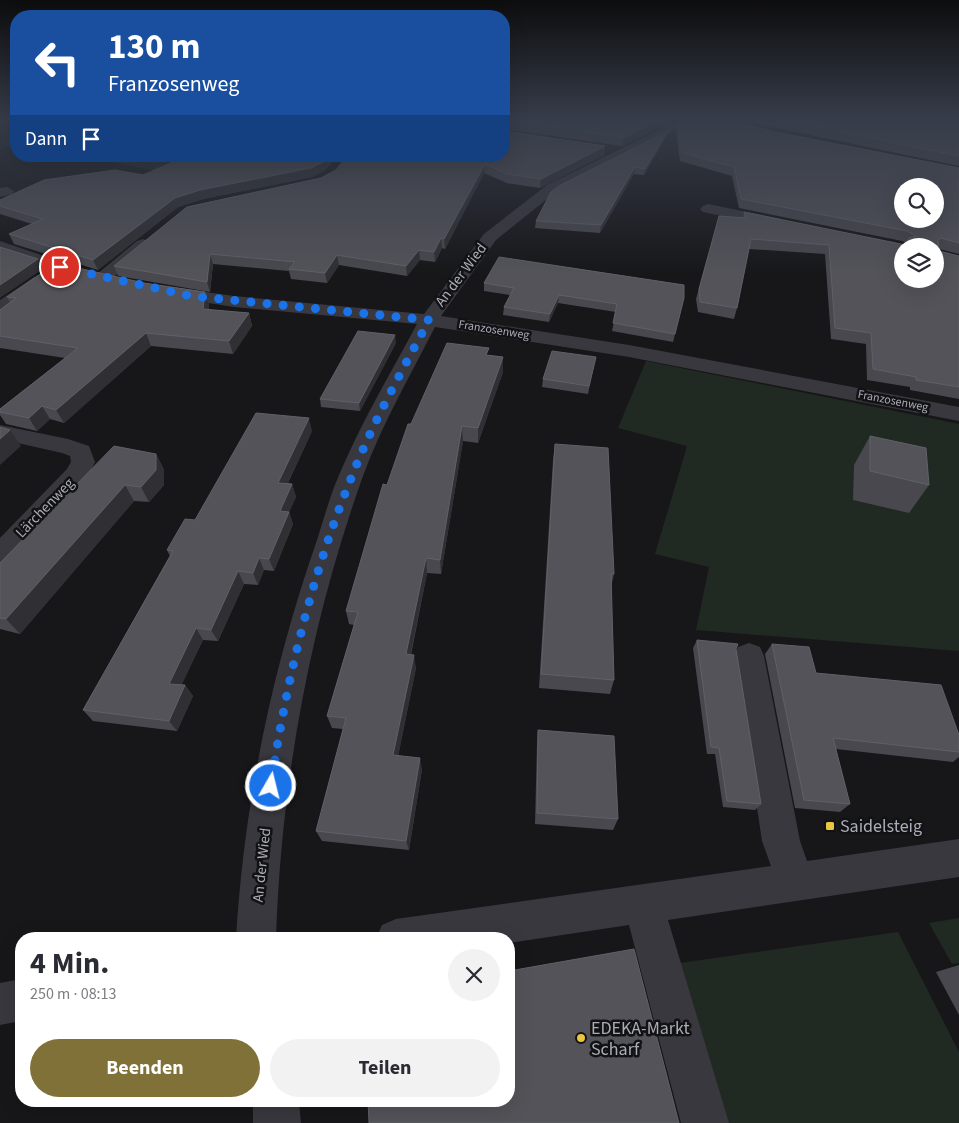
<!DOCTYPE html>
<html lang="de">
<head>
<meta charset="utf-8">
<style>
  :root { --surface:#fff; --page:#f2f2f3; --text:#2b2b33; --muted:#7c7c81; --accent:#807138 }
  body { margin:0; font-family:"Source Sans 3",sans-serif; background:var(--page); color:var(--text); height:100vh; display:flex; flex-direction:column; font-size:19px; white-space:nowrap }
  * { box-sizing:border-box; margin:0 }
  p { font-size:16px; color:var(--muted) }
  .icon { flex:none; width:28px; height:28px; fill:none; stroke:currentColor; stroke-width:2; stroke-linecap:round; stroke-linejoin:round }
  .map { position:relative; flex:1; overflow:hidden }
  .side { position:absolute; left:15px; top:932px; width:500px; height:175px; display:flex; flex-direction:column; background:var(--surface); border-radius:20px; box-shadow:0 5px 20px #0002 }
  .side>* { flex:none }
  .banner { position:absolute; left:10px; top:10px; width:500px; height:152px; border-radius:20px; box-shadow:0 5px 20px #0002; background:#1a4fa0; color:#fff; overflow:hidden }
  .tools { position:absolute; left:894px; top:178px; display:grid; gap:10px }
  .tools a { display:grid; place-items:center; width:50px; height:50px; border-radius:50%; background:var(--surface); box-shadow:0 5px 20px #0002; font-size:25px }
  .pin { position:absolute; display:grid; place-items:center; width:42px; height:42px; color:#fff; margin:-21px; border:2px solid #fff; border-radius:50%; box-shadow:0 1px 5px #0007 }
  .me { position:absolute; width:55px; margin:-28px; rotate:8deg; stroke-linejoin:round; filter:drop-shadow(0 0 4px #0008) }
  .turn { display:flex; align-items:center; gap:18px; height:105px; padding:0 15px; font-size:22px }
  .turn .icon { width:65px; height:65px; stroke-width:2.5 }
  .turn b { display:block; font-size:35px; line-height:42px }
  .then { display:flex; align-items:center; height:48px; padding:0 15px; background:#0003; gap:10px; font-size:19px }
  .round { display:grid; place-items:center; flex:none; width:52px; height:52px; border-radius:26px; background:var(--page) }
  .summary { display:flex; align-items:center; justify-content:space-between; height:85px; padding:0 15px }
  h1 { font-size:30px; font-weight:700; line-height:38px }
  .cta { display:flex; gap:10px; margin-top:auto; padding:10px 15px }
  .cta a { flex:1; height:58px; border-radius:30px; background:var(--accent); color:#fff; font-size:20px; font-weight:700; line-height:58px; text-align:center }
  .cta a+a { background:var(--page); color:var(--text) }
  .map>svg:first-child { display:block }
</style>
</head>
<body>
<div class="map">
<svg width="959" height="1123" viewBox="0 0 959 1123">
  <rect width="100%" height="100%" fill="#171719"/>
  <path fill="#212923" d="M0,118H16V144L0,149Z
    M112,156H192L195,160L155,171L102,160Z
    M646,361L959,424V651L696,630L709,567L655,554L687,446L618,428Z
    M959,918V963L952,964L929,923Z
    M898,932L959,1052V1123H727L680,963Z"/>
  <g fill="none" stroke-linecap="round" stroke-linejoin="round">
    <path fill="#38383e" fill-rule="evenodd" d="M684,118H699L557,191L496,240L441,316L629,345L959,407V421L629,357L435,327C410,376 382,424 363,476C310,624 281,782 276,939H236C244,803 272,669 317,540C324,518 330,496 339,475C361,423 390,374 417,324L234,307L170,297L164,296L161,292L164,288L170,287L234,296L424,314L484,234L547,185Z
      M7,187L14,191L12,194L0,197V188Z
      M708,204L781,219L789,224L781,229L703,212L700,209L703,206Z
      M143,239L149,241L151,244L149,247L108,282L102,283L0,251V241L97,274L137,241Z
      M40,276L46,277L49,281L46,285L7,313L0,315V300L34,277Z
      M0,425L68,439L89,446L95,462L86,480L10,562L0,565V538L67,469L71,462L70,456L62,453L0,439Z
      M749,643L760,647L764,656L800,841L807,861L959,839V877L668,920L729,1123H681L629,925L509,943V939H376L382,925L396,919L771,866L762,841L734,656L738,647Z
      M21,979V1021L0,1025V983Z
      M253,1101H299L301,1123H253Z"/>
  </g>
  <path fill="#48484e" d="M504,118H680L622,146L504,129Z
    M729,118H959V166Z
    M678,123L781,133L959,168V254L939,249V251L959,256V399L910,390V387L867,380L866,344L831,339L825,254L749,249L737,308L734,319L698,312L696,299L719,216L743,218L744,212L905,245L906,243L902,241L739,208L732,176L680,161L676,132Z
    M504,131L605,146L604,155L540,188L507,183L484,173L445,249L442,248L435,262L420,260L407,276L339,265L327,283L291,279L289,271L213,264L210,292L118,276L114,266L321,178L336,170Z
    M666,137L644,175L634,174L600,233L535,228L536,221Z
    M206,156H338L325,170L312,177L203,199L178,207L98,270L14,244L9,234L32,224L0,214V200L143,175Z
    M144,283L205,292L209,305V310L249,313L252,326L233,354L151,346L64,423L50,419L37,431L6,424L0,415V409L65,358L0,348V310L10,302L7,297Z
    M484,283L684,298L673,342L612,331L616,312L558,303L549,322L503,315L504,307L510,295L484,291Z
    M396,343L360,411L321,407L320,399Z
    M488,355L503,357V372L478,443L463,441L441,574L427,573L411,655L416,668L398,756L422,769L409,850L322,841L316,831L343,729L332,728L327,716L354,625L349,624L346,611L387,485L411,424Z
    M596,357L588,394L542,387L543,379Z
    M312,431L288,483L292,484L296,497L289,512L293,524L274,571L264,570L258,585L244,584L218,641L203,640L181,685H185L193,696L177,731L93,721L83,710L170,556L167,550Z
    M870,436L929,485L909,513L853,500L854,465Z
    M555,444L614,574L611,587L614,680L610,694L539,688L553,460Z
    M156,454L164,470V485L149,502L134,501L20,634L0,629V563Z
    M697,640L736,649L761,804L755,810L723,807L715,754H707L693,648Z
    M772,644L816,673L959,735V757L953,762L836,749L850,804L840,812L795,808L765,654Z
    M538,730L618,819L613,830L535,824L537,743Z
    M959,965V1015L936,972Z"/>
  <path fill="#303034" d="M0,118H10V122L0,124Z
    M664,118H680L622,146L623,138Z
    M668,131L666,137L644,175L645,169Z
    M605,146L604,155L540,188L541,179Z
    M329,156H338L325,170L312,177L203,199L178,207L98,270L93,260L175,198L200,190Z
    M485,164L484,173L445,249L444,239Z
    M635,167L634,174L600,233L601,225Z
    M441,238L442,248L435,262L434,252Z
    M419,250L420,260L407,276L406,266Z
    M210,254L213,264L210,292L207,282Z
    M337,255L339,265L327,283L325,273Z
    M38,259L43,269L0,298V285Z
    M205,292L209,305L208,322L203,309Z
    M559,295L558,303L549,322L550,314Z
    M249,313L252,326L233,354L229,341Z
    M146,333L151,346L64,423L56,410Z
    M395,335L396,343L360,411L359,403Z
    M503,357V372L478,443V428Z
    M42,406L50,419L37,431L29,418Z
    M309,418L312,431L282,495L278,483Z
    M462,426L463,441L441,574L440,560Z
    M10,430L21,446L0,465V439Z
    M156,454L164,470V485L149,502L141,487Z
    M292,484L296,497L284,523L280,511Z
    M125,485L134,501L20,634L6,619Z
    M289,512L293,524L274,571L269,559Z
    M259,558L264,570L258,585L253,573Z
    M426,558L427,573L408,667L406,654Z
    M238,571L244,584L218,641L211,630Z
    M196,628L203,640L177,695L169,684Z
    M414,655L416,668L396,767L393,755Z
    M185,685L193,696L177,731L169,721Z
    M420,758L422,769L409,850L406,841Z"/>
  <path fill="#535359" stroke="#606168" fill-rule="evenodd" d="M504,118H664L623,138L504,120Z
    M689,118H717L781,133L959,168V243L941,238L938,240L939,251L959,256V387L916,380V377L873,369L871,333L835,328L829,245L751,239L737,308L700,302L699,289L719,216L746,218L744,212L906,245L909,238L916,236L907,231L741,199L734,167L682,153L678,123ZM902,186H935V219H902ZM902,246H935V279H902Z
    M770,118H959V156Z
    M504,130V131L605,146L541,179L507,174L485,164L444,239L441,238L434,252L419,250L406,266L337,255L325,273L289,269L295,262L210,254L207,282L114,266L187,207L321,178L336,170L347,156H504Z
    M668,131L645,169L635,167L601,225L536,221L551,192L559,186Z
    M206,156H329L323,162L311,168L200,190L175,198L93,260L9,234L43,219L0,206V200L44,180L115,170L143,175L178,160Z
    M0,247L38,259L0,285Z
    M499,257L684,285V298L675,334L613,323L617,304L559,295L550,314L504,307L514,288L484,283Z
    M56,263L144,283L205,292L203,309L249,313L229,341L146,333L56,410L42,406L29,418L0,412V409L78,348L0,336V310L16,298L7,297Z
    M358,331L395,335L359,403L320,399Z
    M447,343L489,348L486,355L503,357L478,428L462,426L440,560L426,558L406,654L414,655L393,755L420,758L406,841L316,831L346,718L327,716L358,612L346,611L383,484L387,485L408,424H411Z
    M552,351L596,357L589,386L543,379Z
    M256,413L309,418L278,483L292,484L280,511L289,512L269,559L259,558L253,573L238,571L211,630L196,628L169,684L185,685L169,721L83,710L173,551L167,550L185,519L195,520Z
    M0,427L10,430L0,439Z
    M870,436L926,448L929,485L870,471Z
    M555,444L608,448L614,574H611L614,680L541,674Z
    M114,446L156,454V470L141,487L125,485L6,619L0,618V563Z
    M697,640L738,644L736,649L761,804L727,801L719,748L711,747Z
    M772,644L809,647L816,673L941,685L959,735V752L833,738L850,804L804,800Z
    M538,730L614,736L618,819L537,813Z
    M634,949L679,1123H369L368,1101H509V971Z"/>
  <linearGradient id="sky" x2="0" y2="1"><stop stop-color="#0d0d0e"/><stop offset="0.43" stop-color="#363c49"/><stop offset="1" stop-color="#363c49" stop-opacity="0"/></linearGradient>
  <rect width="959" height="275" fill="url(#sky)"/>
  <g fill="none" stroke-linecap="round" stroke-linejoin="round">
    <path stroke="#1a73e8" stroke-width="9" stroke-dasharray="0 16.2" d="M60,267L191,296L429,320C402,371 373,422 352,476C312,574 286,681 271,786"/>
  </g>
  <g fill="#e9c63f" stroke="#121214" stroke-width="2">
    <rect x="825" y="821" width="10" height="10" rx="2.5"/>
    <circle cx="581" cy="1038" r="5"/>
  </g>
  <g text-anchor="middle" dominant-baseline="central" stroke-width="5" stroke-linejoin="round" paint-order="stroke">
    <g font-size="12" fill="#aaacb8" stroke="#121214">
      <text transform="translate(494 330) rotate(9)">Franzosenweg</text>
      <text transform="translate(893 401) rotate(11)">Franzosenweg</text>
    </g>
    <g font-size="15" fill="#aaacb8" stroke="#121214">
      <text transform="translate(461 275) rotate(-53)">An der Wied</text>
      <text transform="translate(45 508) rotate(-46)">Lärchenweg</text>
      <text transform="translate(262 865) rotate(-84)">An der Wied</text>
    </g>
    <g font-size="18" fill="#aaacb8" stroke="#121214" text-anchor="start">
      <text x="840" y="826">Saidelsteig</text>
      <text x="591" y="1028">EDEKA-Markt<tspan x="591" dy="21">Scharf</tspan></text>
    </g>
  </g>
</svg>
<div class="tools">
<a><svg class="icon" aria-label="search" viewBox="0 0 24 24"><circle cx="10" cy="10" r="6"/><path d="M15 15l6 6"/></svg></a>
<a><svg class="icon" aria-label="layers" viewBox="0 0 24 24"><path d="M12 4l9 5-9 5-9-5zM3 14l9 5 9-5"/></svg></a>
</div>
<div class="pin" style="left:60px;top:267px;background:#d93025"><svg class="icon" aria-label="arrive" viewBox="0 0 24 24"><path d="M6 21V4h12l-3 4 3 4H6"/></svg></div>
<svg class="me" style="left:271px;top:786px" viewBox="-20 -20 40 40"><circle r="17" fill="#1a73e8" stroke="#fff" stroke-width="3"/><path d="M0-11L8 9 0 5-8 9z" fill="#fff"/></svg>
<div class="banner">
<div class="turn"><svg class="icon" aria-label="left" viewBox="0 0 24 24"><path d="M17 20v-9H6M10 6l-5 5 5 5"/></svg><div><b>130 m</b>Franzosenweg</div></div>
<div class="then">Dann<svg class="icon" aria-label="arrive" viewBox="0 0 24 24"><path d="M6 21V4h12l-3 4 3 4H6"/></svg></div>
</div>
<section class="side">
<div class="summary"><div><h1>4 Min.</h1><p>250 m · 08:13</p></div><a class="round"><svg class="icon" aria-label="close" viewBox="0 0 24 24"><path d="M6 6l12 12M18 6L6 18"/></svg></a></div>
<div class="cta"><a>Beenden</a><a>Teilen</a></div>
</section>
</div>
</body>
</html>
